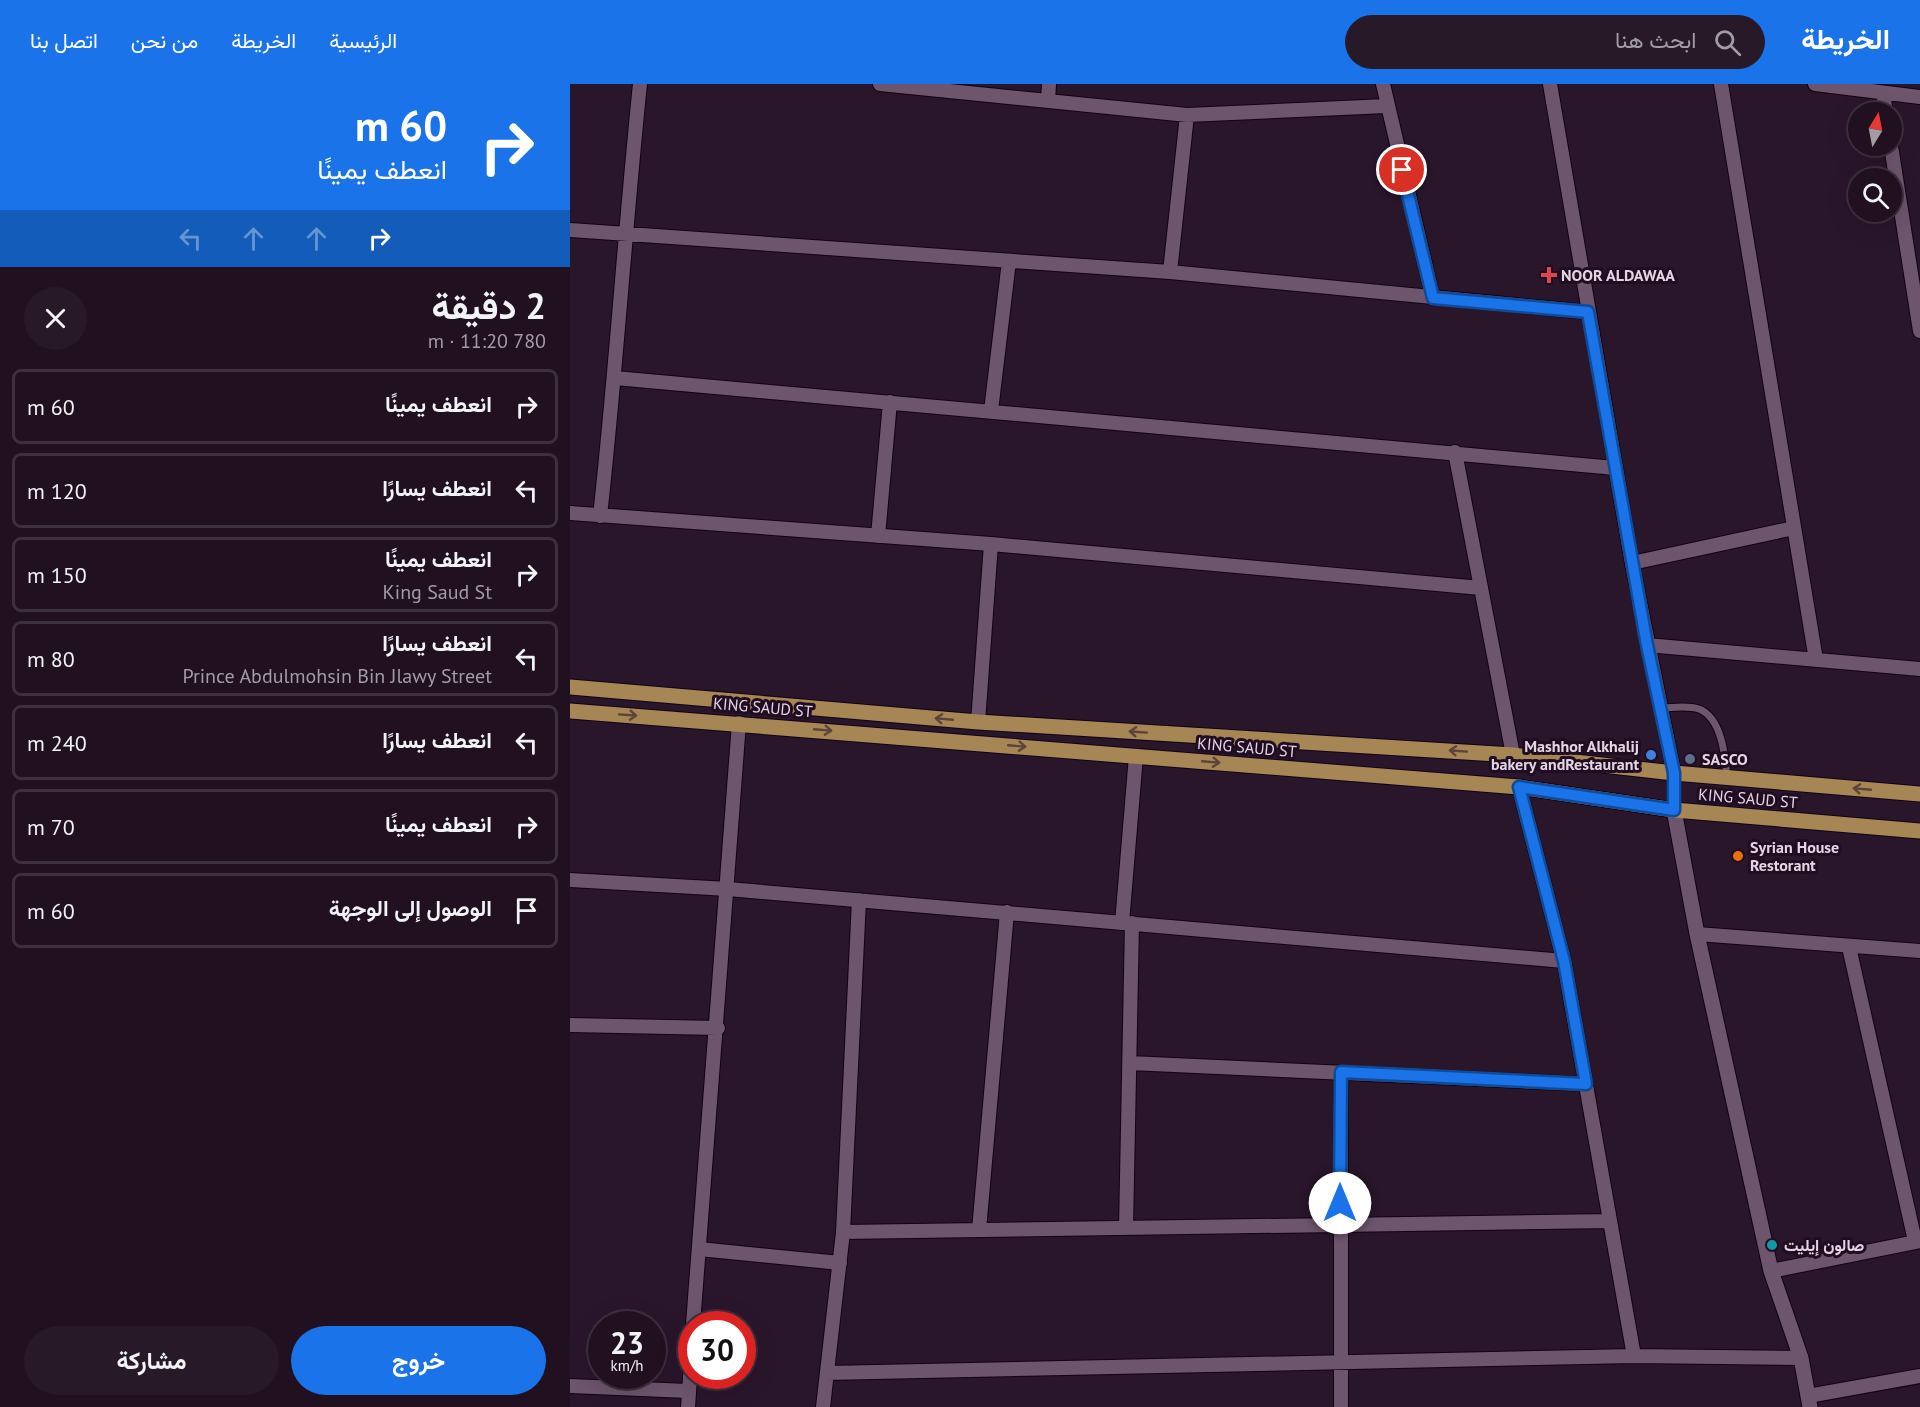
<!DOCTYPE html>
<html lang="ar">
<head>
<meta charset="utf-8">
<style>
  :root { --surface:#201020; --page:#281929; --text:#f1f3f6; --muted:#a29da5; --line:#3d303e; --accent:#1a73e8 }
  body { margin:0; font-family:"PT Sans",Vazirmatn,sans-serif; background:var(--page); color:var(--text); direction:rtl; height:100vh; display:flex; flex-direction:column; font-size:22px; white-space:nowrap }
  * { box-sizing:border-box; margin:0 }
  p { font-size:20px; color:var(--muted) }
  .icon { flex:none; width:33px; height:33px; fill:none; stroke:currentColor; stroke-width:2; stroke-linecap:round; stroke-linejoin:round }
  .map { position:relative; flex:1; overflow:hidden; direction:ltr }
  .sheet { display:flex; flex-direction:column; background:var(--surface); width:570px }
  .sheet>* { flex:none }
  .banner { background:#1a73e8; color:#fff; overflow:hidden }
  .needle { width:39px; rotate:10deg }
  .buttons { position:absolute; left:1278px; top:18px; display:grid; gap:12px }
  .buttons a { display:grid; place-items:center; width:54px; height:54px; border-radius:50%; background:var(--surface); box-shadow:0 6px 24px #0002,0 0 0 2px var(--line); font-size:30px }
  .speed { position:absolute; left:18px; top:1227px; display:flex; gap:12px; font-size:30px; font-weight:700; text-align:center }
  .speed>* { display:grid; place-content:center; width:78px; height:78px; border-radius:50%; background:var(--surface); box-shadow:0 6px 24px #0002,0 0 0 2px var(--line); line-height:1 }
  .speed small { font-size:15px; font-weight:400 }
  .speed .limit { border:9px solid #d22; background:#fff; color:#111 }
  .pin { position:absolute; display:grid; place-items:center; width:51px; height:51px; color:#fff; margin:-26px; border:3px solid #fff; border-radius:50%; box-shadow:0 2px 6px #0007 }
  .me { position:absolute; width:66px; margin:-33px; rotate:0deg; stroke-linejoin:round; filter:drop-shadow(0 0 4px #0008) }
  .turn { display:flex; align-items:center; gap:21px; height:126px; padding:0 24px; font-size:27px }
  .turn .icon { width:78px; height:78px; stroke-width:2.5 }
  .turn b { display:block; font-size:42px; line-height:51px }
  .lanes { display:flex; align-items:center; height:57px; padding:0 24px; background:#0003; justify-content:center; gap:30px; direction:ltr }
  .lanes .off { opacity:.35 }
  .round { display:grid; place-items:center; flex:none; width:63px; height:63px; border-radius:32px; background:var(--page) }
  .overview { display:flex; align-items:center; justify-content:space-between; height:102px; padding:0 24px }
  h1 { font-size:36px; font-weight:700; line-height:45px }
  .primary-button { display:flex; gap:12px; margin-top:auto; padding:12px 24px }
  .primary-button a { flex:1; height:69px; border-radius:36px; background:var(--accent); color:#fff; font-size:24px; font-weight:700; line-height:69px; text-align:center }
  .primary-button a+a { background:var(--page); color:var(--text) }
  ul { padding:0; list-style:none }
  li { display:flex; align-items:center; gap:18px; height:75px; margin:0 12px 9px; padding:0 12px; border:3px solid var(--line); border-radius:9px }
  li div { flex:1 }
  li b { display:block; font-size:22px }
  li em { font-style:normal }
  header { display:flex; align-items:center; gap:36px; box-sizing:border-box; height:84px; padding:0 30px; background:var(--accent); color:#fff }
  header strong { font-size:28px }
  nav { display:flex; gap:33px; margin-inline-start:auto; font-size:21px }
  .search { width:420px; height:54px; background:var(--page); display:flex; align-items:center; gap:15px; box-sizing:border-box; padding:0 21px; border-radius:33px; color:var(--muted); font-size:22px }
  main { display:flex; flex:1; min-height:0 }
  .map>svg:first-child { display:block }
</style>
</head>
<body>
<header>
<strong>الخريطة</strong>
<div class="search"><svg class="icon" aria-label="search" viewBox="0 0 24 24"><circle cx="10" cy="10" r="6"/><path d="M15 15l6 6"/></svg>ابحث هنا</div>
<nav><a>الرئيسية</a><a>الخريطة</a><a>من نحن</a><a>اتصل بنا</a></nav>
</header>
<main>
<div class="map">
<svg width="1350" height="1323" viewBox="0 0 1350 1323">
  <rect width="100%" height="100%" fill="#2a162b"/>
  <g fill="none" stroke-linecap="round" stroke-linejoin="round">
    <defs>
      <path id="service" d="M1090,624C1102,624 1117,621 1129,625C1152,634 1155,672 1157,693"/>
      <path id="minor" d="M310,0L617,31L816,22
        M813,0L863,214
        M980,0L1062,479L1104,689V726
        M1151,0L1246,576
        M1245,0L1350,13
        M1313,9L1316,28
        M478,17L479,0
        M1321,62L1350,247
        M0,146L600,188L1018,228
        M600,188L617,31
        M45,294L1045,384
        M421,327L439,177
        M885,368L943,671
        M0,429L421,460L911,504
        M30,432C46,288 55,144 70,0
        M308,452L320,318
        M1062,479L1224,444
        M1077,561L1350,585
        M408,638L421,460
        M949,703L994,877L1064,1272
        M0,796L158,805L994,877
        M552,839L566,672
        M1127,850L1350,867
        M1279,863L1345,1157
        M0,941L148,944
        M560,979L1016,1000
        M771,989V1323
        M556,1144L562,839
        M409,1146L437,828
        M273,1148L1040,1137
        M129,1165L270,1179
        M1201,1187L1350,1157
        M123,1240L169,639
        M257,1289L1064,1272L1231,1274
        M0,1302L118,1307
        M1238,1312L1350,1292
        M118,1323L122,1265
        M253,1323L273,1148L289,816"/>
      <path id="tertiary" d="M1104,726L1127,850L1201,1187L1231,1274L1240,1323"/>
      <path id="primary" d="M0,603L408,638L943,671L1104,689L1350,710
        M0,627L949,703L1104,726L1350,747"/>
    </defs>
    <use href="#service" stroke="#120213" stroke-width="9"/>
    <use href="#minor" stroke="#120213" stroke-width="16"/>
    <use href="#tertiary" stroke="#120213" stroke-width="17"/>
    <use href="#primary" stroke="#120213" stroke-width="17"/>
    <use href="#service" stroke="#6d556d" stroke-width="7"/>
    <use href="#minor" stroke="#6d556d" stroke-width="14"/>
    <use href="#tertiary" stroke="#6d556d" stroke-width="15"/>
    <use href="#primary" stroke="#a78656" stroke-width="15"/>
  </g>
  <defs><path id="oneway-shaft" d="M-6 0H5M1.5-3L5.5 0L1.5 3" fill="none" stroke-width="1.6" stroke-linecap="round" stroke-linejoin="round" transform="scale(1.5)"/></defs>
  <g stroke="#5d4339">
    <use href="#oneway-shaft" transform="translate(58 631) rotate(4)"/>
    <use href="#oneway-shaft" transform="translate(374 635) rotate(-175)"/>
    <use href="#oneway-shaft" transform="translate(253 646) rotate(5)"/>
    <use href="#oneway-shaft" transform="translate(568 648) rotate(-176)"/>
    <use href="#oneway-shaft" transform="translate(447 662) rotate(5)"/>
    <use href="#oneway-shaft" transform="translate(888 667) rotate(-176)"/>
    <use href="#oneway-shaft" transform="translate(641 678) rotate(5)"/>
    <use href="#oneway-shaft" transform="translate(1292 705) rotate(-175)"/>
  </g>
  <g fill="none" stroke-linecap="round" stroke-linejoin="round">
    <defs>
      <path id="route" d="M770,1119L771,988L1016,1000L994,877L949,703L1104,726V689L1077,561L1018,228L863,214L832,86"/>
    </defs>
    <use href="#route" stroke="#114b97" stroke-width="15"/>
    <use href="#route" stroke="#1a73e8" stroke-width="10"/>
  </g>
  <path fill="#e0444e" stroke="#210d21" stroke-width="2" d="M976 182h6v6h6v6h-6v6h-6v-6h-6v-6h6z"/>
  <circle fill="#3f7fe0" stroke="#210d21" stroke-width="2" cx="1081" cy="671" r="6"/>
  <circle fill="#5c6f8a" stroke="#210d21" stroke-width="2" cx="1120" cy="675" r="6"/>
  <circle fill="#e8710a" stroke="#210d21" stroke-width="2" cx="1168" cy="772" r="6"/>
  <circle fill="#0f9aa8" stroke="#210d21" stroke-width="2" cx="1202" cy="1161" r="6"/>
  <g text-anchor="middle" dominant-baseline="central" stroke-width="6" stroke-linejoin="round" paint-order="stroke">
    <g font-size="16" font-weight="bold" fill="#e3d5e3" stroke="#210d21" text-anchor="start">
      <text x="991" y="191">NOOR ALDAWAA</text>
      <text x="1069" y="662" text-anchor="end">Mashhor Alkhalij<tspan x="1069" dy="18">bakery andRestaurant</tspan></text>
      <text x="1132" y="675">SASCO</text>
      <text x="1180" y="763">Syrian House<tspan x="1180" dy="18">Restorant</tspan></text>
      <text x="1214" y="1161">صالون إيليت</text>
    </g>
    <g font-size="16" fill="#e3d5e3" stroke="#210d21">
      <text transform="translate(193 623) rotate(5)">KING SAUD ST</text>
      <text transform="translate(677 663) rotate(5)">KING SAUD ST</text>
      <text transform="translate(1178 714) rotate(5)">KING SAUD ST</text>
    </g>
  </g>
</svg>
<div class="buttons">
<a><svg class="needle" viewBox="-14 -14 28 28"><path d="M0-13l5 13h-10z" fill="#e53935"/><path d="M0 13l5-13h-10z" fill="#a29da5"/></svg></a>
<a><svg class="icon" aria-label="search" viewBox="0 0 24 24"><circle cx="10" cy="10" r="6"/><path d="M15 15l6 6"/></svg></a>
</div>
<div class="speed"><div>23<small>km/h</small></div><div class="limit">30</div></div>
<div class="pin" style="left:832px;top:86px;background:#d93025"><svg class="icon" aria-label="arrive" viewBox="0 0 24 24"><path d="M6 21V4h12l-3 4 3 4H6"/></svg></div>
<svg class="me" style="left:770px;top:1119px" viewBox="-20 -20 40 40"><circle r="19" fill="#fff"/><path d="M0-13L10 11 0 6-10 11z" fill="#1a73e8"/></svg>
</div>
<section class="sheet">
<div class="banner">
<div class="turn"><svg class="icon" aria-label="right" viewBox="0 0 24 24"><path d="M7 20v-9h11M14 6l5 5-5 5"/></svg><div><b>60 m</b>انعطف يمينًا</div></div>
<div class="lanes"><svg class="icon off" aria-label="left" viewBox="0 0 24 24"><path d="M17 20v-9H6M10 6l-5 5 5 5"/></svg><svg class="icon off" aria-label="ahead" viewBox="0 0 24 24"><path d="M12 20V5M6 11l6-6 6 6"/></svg><svg class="icon off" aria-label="ahead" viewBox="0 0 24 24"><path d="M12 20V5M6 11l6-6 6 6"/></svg><svg class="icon" aria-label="right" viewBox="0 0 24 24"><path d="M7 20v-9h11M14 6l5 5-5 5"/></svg></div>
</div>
<div class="overview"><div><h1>2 دقيقة</h1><p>780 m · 11:20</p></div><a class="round"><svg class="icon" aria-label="close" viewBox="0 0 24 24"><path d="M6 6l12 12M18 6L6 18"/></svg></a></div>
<ul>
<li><svg class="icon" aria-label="right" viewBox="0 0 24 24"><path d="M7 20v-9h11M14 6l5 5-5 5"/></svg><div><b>انعطف يمينًا</b></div><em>60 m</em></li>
<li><svg class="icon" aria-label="left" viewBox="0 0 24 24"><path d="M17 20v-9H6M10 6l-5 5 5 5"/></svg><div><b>انعطف يسارًا</b></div><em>120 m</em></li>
<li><svg class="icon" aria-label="right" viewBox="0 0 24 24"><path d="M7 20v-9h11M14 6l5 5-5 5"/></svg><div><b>انعطف يمينًا</b><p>King Saud St</p></div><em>150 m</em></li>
<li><svg class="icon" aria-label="left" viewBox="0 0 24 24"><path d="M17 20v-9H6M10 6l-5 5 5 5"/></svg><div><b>انعطف يسارًا</b><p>Prince Abdulmohsin Bin Jlawy Street</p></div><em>80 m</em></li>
<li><svg class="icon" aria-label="left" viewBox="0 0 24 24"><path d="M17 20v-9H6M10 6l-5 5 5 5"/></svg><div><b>انعطف يسارًا</b></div><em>240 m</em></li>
<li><svg class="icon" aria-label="right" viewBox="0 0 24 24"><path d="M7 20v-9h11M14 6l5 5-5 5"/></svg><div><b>انعطف يمينًا</b></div><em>70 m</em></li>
<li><svg class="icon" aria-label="arrive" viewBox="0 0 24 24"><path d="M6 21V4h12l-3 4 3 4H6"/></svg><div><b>الوصول إلى الوجهة</b></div><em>60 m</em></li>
</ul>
<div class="primary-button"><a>خروج</a><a>مشاركة</a></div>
</section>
</main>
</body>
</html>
